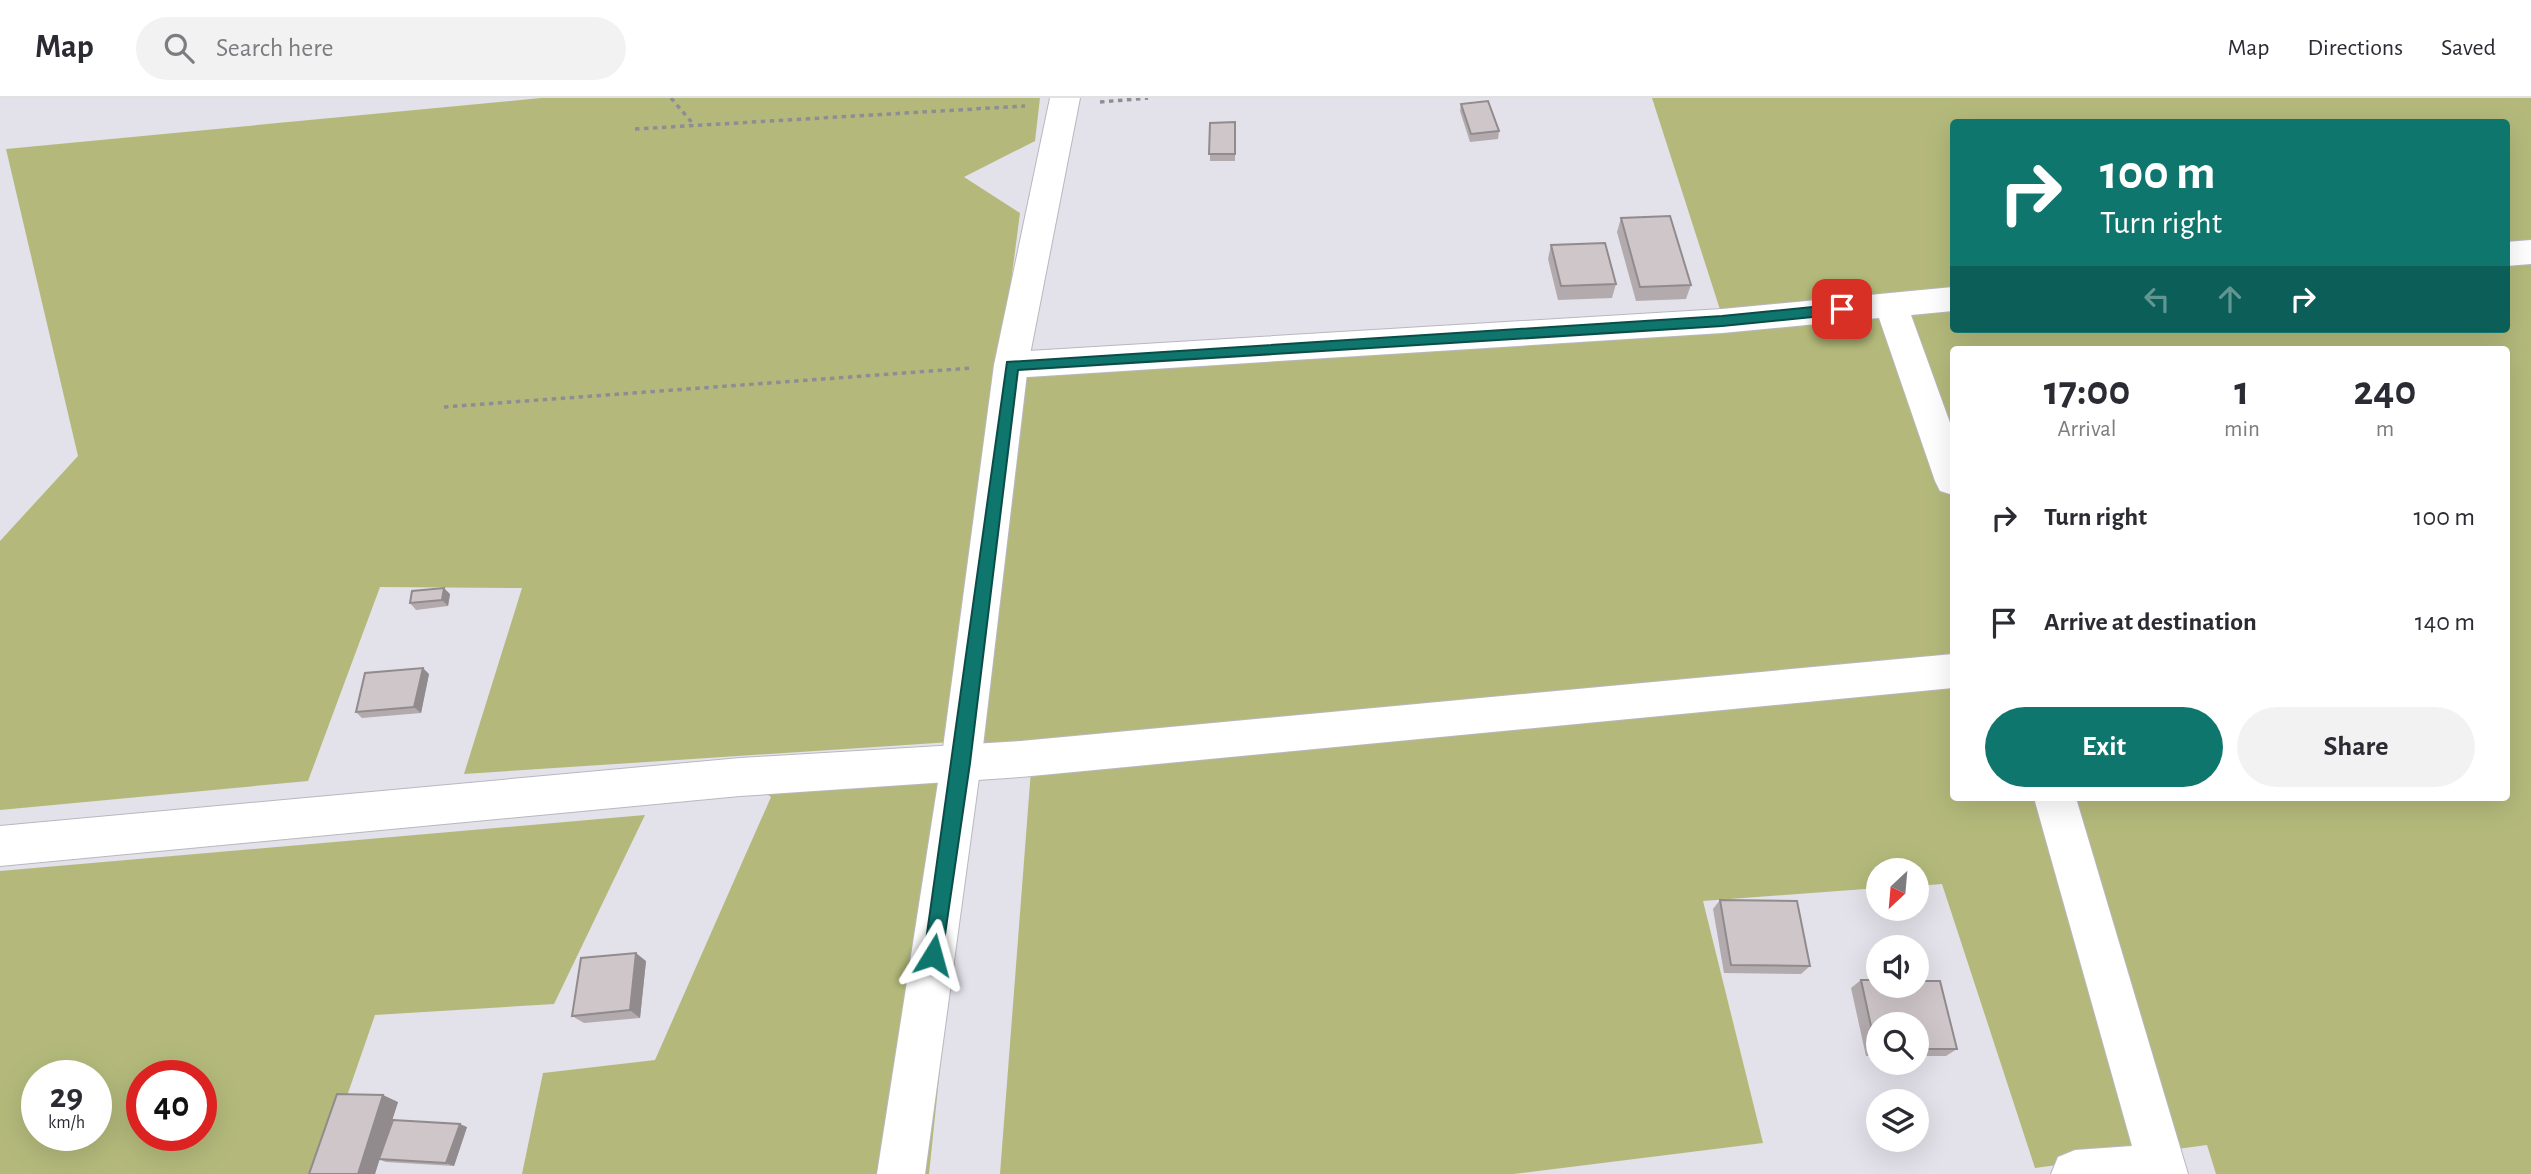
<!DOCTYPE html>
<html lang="en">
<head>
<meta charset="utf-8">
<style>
  :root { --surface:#fff; --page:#f2f2f3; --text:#2b2b33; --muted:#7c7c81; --line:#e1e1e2; --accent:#0f766e }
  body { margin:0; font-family:"Alegreya Sans",sans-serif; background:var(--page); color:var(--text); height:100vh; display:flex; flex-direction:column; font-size:26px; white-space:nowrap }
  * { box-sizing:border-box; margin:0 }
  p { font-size:23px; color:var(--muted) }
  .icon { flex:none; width:38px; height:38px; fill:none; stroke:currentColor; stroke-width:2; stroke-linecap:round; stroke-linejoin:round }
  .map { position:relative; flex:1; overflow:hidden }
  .side { position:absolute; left:1950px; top:248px; width:560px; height:455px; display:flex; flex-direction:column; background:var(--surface); border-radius:7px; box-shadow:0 7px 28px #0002 }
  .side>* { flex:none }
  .banner { position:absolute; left:1950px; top:21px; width:560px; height:214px; border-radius:7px; box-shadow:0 7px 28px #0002; background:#0f766e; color:#fff; overflow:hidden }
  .needle { width:46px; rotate:206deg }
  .buttons { position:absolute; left:1866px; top:760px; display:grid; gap:14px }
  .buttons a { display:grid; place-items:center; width:63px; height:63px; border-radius:50%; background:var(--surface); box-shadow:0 7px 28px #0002; font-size:35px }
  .speed { position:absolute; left:21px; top:962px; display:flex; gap:14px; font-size:35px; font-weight:700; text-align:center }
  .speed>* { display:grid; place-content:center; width:91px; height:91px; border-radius:50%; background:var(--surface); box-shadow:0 7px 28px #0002; line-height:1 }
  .speed small { font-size:18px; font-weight:400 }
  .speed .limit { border:10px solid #d22; background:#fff; color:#111 }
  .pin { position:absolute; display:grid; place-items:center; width:60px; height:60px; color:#fff; margin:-30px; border-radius:14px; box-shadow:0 4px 10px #0006 }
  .me { position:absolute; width:77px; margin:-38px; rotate:8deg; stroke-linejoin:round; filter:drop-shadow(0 0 5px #0008) }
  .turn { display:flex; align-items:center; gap:24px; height:147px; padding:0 35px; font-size:32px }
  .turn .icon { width:91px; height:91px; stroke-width:2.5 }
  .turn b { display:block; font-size:49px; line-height:60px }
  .lanes { display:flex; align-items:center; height:66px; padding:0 35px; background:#0003; justify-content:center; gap:35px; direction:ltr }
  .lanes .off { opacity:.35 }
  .eta { display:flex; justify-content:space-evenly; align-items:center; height:119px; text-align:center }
  .eta b { font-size:42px; font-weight:600; line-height:49px }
  .button { display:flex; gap:14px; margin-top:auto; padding:14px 35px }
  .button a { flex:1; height:80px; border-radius:42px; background:var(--accent); color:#fff; font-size:28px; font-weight:600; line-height:80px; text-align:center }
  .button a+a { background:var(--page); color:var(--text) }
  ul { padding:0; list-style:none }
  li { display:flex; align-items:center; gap:21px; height:105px; padding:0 35px }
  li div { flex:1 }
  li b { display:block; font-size:26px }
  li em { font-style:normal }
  header { display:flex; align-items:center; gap:42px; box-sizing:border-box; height:98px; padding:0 35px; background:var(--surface); border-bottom:2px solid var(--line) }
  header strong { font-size:33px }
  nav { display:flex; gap:38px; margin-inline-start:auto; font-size:24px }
  .search { width:490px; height:63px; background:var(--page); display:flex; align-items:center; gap:18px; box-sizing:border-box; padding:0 24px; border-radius:38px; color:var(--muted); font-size:26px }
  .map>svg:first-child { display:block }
</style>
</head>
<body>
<header>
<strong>Map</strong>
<div class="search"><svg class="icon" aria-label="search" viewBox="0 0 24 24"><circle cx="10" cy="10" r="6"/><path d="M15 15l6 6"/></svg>Search here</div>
<nav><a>Map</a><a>Directions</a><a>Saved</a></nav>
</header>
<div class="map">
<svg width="2531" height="1076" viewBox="0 0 2531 1076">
  <rect width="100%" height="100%" fill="#e3e1e9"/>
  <path fill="#b4b97b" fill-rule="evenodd" d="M541,0H1040L1035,43L964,79L1020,115L951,644L464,676L522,490L380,489L308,683L0,712V443L78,358L6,51Z
    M1652,0H2531V154L2506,156V24H1953V231H2506V158L2531,155V1076H2216L2207,1047L2035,1070L1942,786L1916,788V772H1878V790L1703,803L1763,1045L1513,1076H1000L1032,659L972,664L929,1076H522L543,975L655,962L771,699L748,682L972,663L1023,271L1724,224ZM1953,252H2506V700H1953Z
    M645,717L554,906L375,917L320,1076H0V773ZM37,978H96V1038H37ZM142,978H201V1038H142Z"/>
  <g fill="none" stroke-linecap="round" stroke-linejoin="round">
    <defs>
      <path id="minor" d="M2531,142V166L2506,168V144Z
        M1953,189V213L1911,217L1953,333V397L1940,393L1935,383L1879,220L1722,235L1011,280L999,276L994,267L999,258L1011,254L1722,211Z
        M1953,556V590L1021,679L740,698L0,768V728L740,660L1021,643Z
        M2034,700H2076L2188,1076H2051L2058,1059L2075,1052L2132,1048Z"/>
      <path id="tertiary" d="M1050,0H1080L1028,267L981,665L925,1076H877L941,665L994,267Z"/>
    </defs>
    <use href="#minor" stroke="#b9b7bf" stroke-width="2"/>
    <use href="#tertiary" stroke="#b9b7bf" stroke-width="2"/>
    <path stroke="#8e8d93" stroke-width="3.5" stroke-dasharray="4.5 4.5" stroke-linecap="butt" d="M671,0L694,27
      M1100,4L1148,0
      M635,31L1025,8
      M444,309L972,270"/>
    <use href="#minor" fill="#fff" fill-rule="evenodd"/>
    <use href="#tertiary" fill="#fff" fill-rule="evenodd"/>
  </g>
  <path fill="#b2aaad" d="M1461,6L1499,33L1498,41L1470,44L1460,13Z
    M1235,24V63H1210V25Z
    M1621,120L1691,187L1686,201L1636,203L1617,134Z
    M1551,147L1616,186L1612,200L1558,202L1548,161Z
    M450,496L448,508L416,512L410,505Z
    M429,576L421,615L362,620L356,614Z
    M1720,802L1810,868L1801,876L1724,875L1713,811Z
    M646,863L640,920L584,925L572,918Z
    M1861,882L1957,951L1946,958H1916V926H1878V958H1866L1851,890Z
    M398,1004L385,1044L467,1029L454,1068L386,1064L379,1061L375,1076H309Z"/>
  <path fill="#918b8d" d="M444,490L450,496L448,508L442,502Z
    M423,570L429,576L421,615L414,609Z
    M636,855L646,863L640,920L630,912Z
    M383,997L398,1004L375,1076H358Z
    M460,1026L467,1029L454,1068L446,1065Z"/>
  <path fill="#cfc6c9" stroke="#918b8d" stroke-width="2" d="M1488,3L1499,33L1471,36L1461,6Z
    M1235,24V56H1209L1210,25Z
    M1670,118L1691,187L1640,189L1621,120Z
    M1605,145L1616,186L1561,188L1551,147Z
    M444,490L442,502L410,505L412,493Z
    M423,570L414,609L356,614L365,575Z
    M1720,802L1797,803L1810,868L1731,867Z
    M636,855L630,912L572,918L581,860Z
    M1861,882H1878V887H1916V883H1940L1957,951H1916V926H1878V951H1876Z
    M337,996L383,997L358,1076H309Z
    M393,1022L460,1026L446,1065L379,1061Z"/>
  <path fill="#0f766e" stroke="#0a4d48" stroke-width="2" d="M1842,206L1849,211L1842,216L1722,228L1018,272L970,665L942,857L940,863L933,866L927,863L924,857L1007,264L1722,218Z"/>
</svg>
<div class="buttons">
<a><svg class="needle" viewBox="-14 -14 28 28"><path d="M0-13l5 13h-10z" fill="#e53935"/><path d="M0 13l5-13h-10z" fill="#7c7c81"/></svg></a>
<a><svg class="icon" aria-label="sound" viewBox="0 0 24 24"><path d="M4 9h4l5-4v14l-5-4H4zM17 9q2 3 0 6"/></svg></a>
<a><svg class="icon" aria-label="search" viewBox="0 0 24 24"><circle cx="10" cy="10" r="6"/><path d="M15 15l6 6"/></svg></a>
<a><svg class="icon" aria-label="layers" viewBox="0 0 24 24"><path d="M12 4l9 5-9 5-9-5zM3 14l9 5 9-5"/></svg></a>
</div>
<div class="speed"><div>29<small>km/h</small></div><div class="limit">40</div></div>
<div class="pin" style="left:1842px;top:211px;background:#d93025"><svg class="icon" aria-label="arrive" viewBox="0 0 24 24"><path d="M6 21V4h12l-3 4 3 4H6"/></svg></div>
<svg class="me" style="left:933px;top:857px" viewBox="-20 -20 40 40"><path d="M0-17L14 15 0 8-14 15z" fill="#0f766e" stroke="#fff" stroke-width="4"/></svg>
<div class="banner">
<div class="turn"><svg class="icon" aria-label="right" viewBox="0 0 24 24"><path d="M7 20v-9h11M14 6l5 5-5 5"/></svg><div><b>100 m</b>Turn right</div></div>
<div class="lanes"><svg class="icon off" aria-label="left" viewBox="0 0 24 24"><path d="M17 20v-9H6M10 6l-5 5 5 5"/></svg><svg class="icon off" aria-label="ahead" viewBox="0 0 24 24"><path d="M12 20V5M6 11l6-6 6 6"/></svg><svg class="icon" aria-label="right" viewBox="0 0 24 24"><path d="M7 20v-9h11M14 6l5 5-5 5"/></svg></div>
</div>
<section class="side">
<div class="eta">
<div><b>17:00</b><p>Arrival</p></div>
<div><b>1</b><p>min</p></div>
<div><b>240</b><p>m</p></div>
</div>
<ul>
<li><svg class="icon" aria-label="right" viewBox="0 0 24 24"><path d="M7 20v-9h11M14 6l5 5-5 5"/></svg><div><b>Turn right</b></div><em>100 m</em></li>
<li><svg class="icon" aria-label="arrive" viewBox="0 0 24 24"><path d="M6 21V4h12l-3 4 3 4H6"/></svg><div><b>Arrive at destination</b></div><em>140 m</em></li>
</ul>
<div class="button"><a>Exit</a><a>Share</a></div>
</section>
</div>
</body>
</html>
